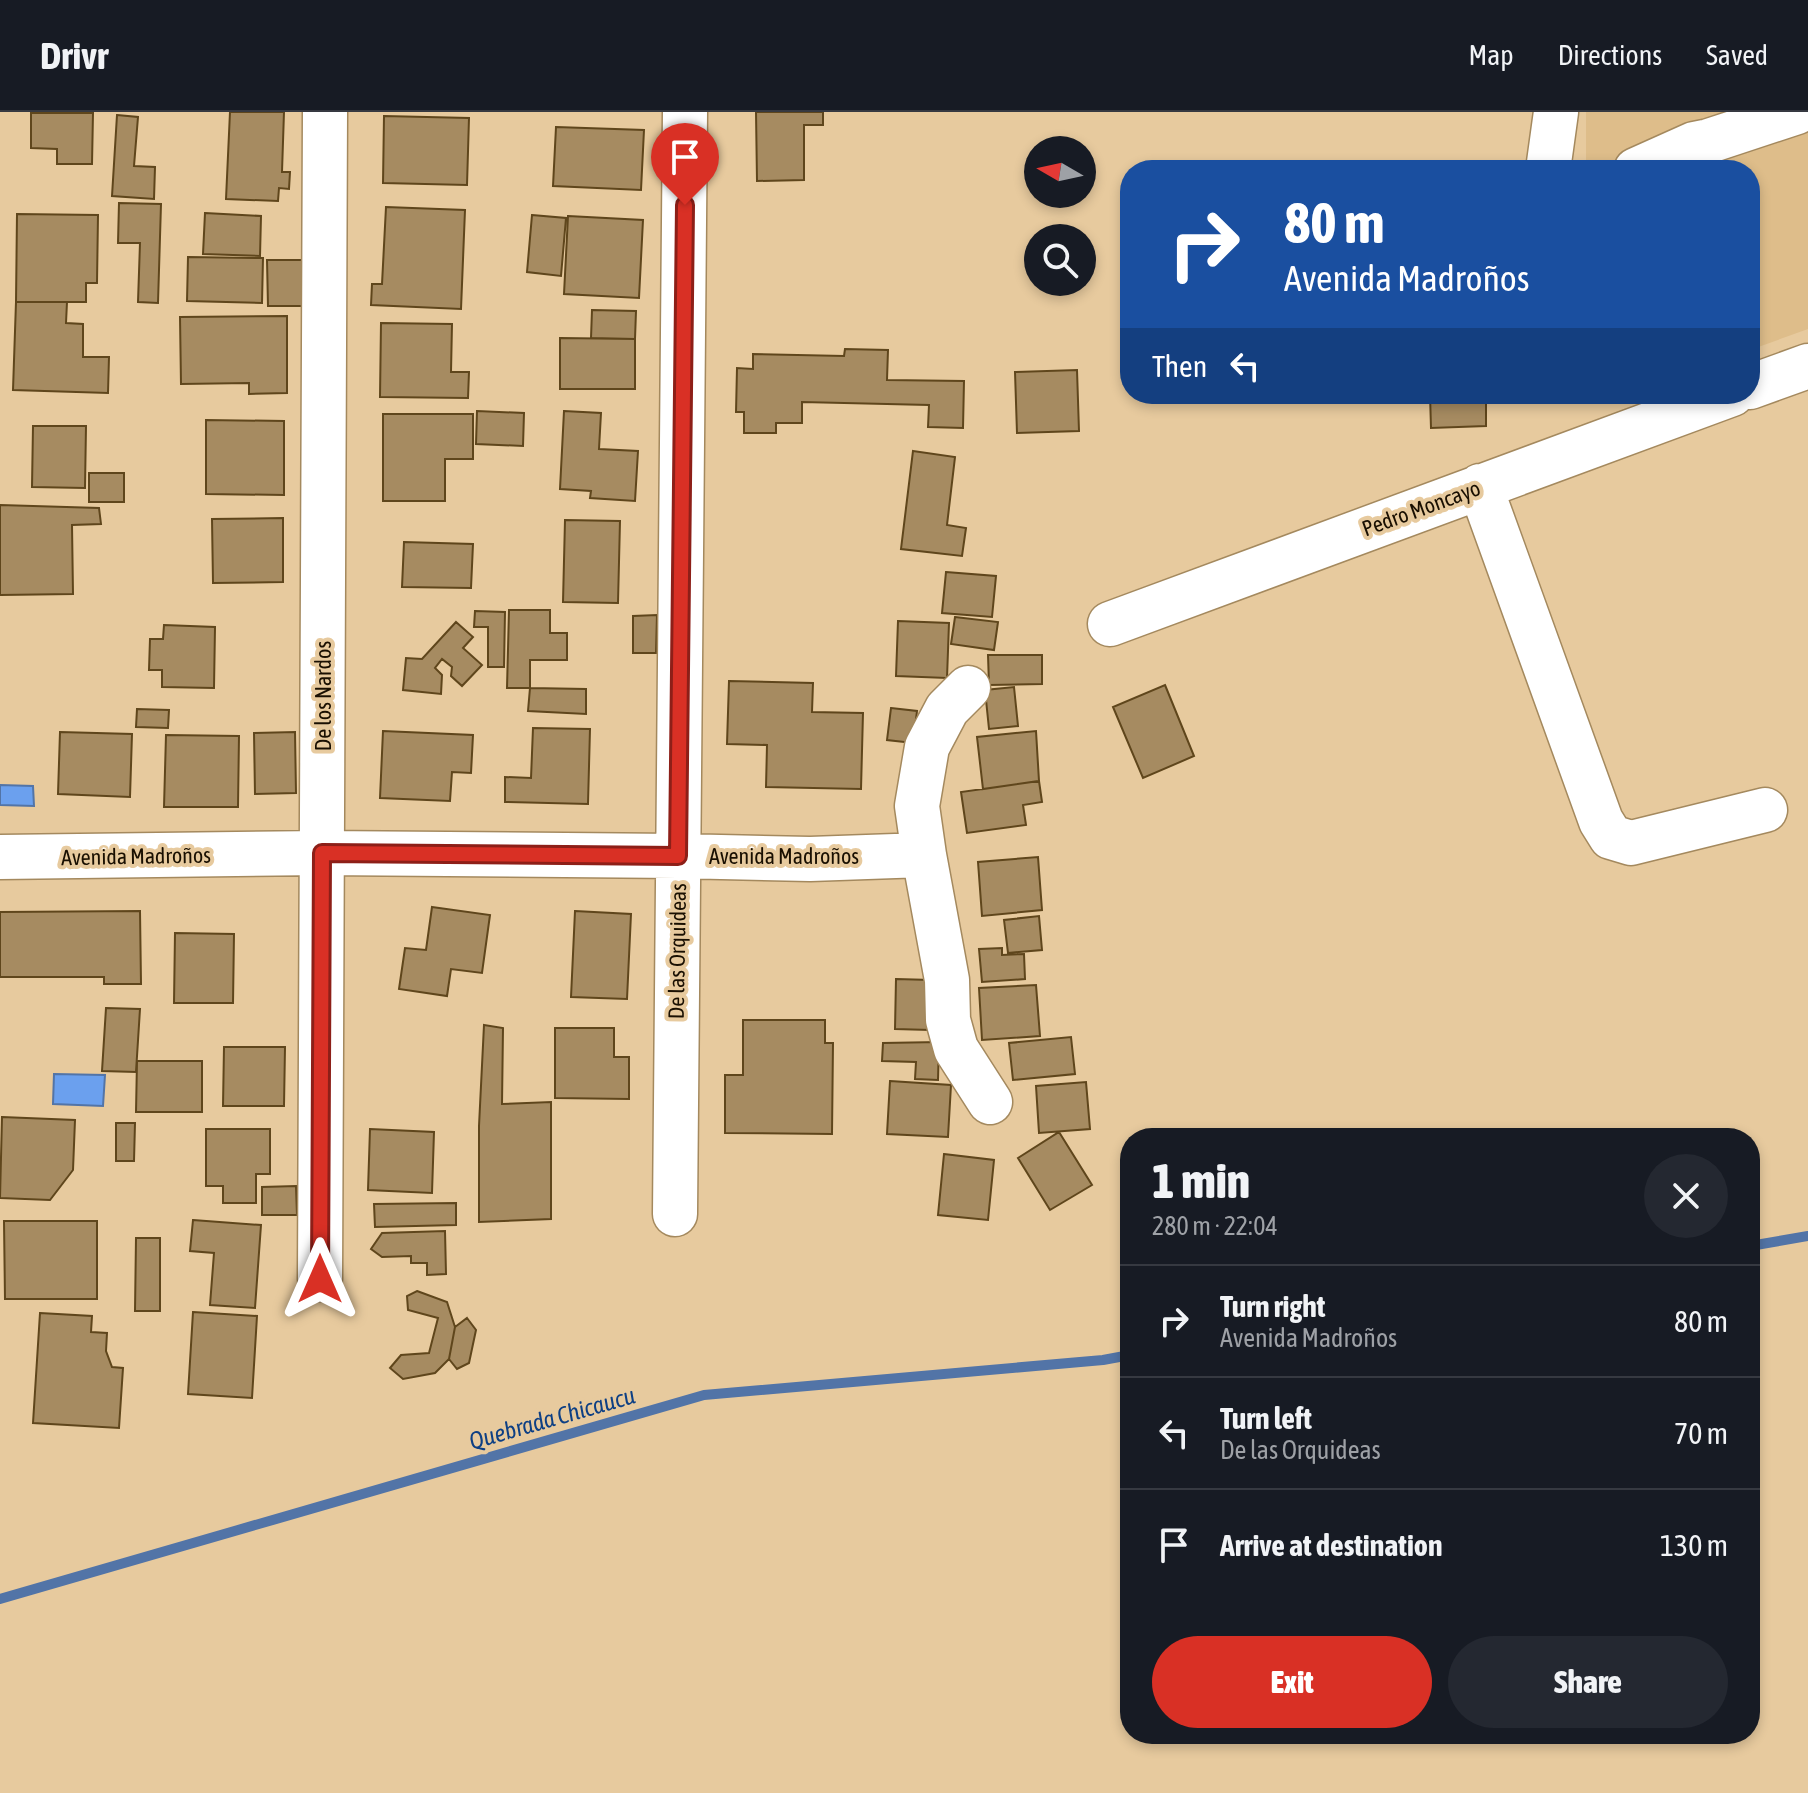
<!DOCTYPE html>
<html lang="en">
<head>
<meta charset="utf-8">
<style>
  :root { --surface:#171b24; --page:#242831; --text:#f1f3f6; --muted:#9ea1a6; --line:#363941; --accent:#d93025 }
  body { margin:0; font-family:"Asap Condensed",sans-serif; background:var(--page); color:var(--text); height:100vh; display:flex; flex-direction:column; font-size:30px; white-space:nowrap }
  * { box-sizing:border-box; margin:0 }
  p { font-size:26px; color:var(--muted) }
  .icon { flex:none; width:44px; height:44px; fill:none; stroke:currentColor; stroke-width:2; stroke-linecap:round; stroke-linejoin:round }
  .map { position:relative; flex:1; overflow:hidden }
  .sheet { position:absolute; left:1120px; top:1016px; width:640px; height:616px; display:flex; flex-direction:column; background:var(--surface); border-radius:32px; box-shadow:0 4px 12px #0003 }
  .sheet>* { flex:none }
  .guide { position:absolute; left:1120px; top:48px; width:640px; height:244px; border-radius:32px; box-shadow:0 4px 12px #0003; background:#1a4fa0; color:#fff; overflow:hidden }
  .needle { width:52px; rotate:279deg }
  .buttons { position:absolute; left:1024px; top:24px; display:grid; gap:16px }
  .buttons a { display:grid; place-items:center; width:72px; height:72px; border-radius:50%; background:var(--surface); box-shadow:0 4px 12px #0003; font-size:40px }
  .pin { position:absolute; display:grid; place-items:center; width:68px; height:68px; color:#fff; margin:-82px -34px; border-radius:50% 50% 50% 0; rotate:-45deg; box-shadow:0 0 8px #0007 }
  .pin .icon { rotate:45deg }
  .me { position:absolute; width:88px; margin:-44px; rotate:0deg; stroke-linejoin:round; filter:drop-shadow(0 0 6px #0008) }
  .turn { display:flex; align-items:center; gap:28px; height:168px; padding:0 32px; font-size:36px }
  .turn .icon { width:104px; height:104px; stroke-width:2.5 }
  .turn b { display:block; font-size:56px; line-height:68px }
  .then { display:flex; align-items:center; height:76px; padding:0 32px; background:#0003; gap:16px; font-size:30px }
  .round { display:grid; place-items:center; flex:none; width:84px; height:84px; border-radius:42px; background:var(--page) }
  .summary { display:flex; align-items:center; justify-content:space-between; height:136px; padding:0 32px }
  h1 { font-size:48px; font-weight:800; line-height:60px }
  .cta { display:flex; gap:16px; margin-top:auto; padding:16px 32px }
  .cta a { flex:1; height:92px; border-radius:48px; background:var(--accent); color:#fff; font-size:32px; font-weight:800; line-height:92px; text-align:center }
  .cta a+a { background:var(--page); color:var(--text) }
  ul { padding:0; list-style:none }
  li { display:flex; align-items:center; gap:24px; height:112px; padding:0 32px; border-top:2px solid var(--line) }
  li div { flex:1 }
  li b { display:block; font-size:30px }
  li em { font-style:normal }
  header { display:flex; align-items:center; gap:48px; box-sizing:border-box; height:112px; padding:0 40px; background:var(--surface); border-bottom:2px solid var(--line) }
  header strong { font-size:38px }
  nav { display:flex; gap:44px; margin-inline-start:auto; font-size:28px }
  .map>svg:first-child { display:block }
</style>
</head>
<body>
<header>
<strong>Drivr</strong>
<nav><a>Map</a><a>Directions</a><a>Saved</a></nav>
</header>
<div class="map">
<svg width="1808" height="1681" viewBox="0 0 1808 1681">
  <rect width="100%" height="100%" fill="#e7ca9e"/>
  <path fill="#debd8a" d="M1586,0H1808V217L1750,238V58H1586Z"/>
  <path fill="#6ba0ee" stroke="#5274a7" stroke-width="2" d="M0,673L33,674L34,694L0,693Z
    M54,962L105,963L103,994L53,992Z"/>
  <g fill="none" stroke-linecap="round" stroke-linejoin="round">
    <path stroke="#5274a7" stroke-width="10" d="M1750,1134L1808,1124
      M0,1487L704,1283L1103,1248L1130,1243"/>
  </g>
  <path fill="#a68b61" stroke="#5f461c" stroke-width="2" d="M230,0H284L282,60H290L289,77L279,76L278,89L226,87Z
    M756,0H823V13H804V68L757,69Z
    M31,1H93L92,52H57V37L31,36Z
    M117,3L138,5L134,54L155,55L154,87L112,84Z
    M384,4L469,6L467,73L383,71Z
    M556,15L644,18L641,78L553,74Z
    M119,91L161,92L158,191L138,190L140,131H118Z
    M386,95L465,98L461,197L371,193L372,172H382Z
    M205,101L261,104L260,144L203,142Z
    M17,102L98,103L97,171H86V190H16Z
    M532,103L566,106L561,164L527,160Z
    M568,104L643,108L639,186L564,182Z
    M188,145L263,146L262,191L187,189Z
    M267,148H310V194H268Z
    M16,190H67L66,211L83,212V245H109L108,281L13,278Z
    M592,198L636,199L635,227L591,226Z
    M287,204V281L249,282V271L181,272L180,205Z
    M381,211L452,212L451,260H469L468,286L380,285Z
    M560,226L635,227V277H560Z
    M845,237L888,238L887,268L964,269L963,316L928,315L929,293L802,290V311H776V321H744V300H736L737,256L753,257V242L844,244Z
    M1077,258L1079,319L1017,321L1015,260Z
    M1430,282H1486V314L1431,316Z
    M477,299L524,301L523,334L476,332Z
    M564,299L601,301L599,337L638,339L635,389L590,386L591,379L560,377Z
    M383,302H473V347H445V389H383Z
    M206,308L284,309V383L206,382Z
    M33,314H86L85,376L32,375Z
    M913,339L955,345L947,413L966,416L962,444L901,437Z
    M89,361H124V390H89Z
    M0,393L99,396L101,412L72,413L73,482L0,483Z
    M283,406V470L213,471L212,407Z
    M565,408L620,409L618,491L563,490Z
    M404,430L473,432L471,476L402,475Z
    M946,460L996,464L992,505L942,501Z
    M509,498H550V521H567V548H530V576H507Z
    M475,499L505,500L504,555H488V515H474Z
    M657,503L656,541H633V504Z
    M955,505L998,510L994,538L951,532Z
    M898,509L949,511L947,566L896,564Z
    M456,510L473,525L463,536L482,553L462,574L451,564L452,555L442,547L435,556L442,563L441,582L403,578L406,546L422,547Z
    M164,513L215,515L214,576L162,575V558H149L150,527H163Z
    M988,543H1042V572L989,573Z
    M729,569L813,571L812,600L863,601L861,677L766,675L767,633L727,632Z
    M1165,573L1194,644L1143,666L1113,595Z
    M1014,575L1018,614L989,617L985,578Z
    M530,576L586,577V602L528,599Z
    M891,596L917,599L913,631L887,628Z
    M137,597L169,598L168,616L136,615Z
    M533,616L590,617L588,692L505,690V665L531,666Z
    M383,619L473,623L471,661L452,660L450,689L380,686Z
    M1036,619L1039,669L983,677L977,625Z
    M60,620L132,622L130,685L58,682Z
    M295,620L296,681L255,682L254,621Z
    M166,623L239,624L238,695H164Z
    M1039,669L1042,690L1023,693L1026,713L967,721L961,680Z
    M1038,745L1042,798L982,804L978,750Z
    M432,795L490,803L482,861L451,857L447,884L399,877L405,836L426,838Z
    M140,799L141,872H104V865H0V800Z
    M575,799L631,802L627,887L571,885Z
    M1039,804L1042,838L1008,841L1004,808Z
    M175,821L234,822L233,891H174Z
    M1002,836V843L1024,842L1025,867L982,870L979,837Z
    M896,867L931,868L930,918L895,917Z
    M1036,873L1040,924L982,928L979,876Z
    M106,896L140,897L136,960L102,959Z
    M743,908H825V931H833L832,1022L725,1021V963H743Z
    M484,913L503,916L502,992L551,990V1107L479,1110V1014Z
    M555,916H614V945H629V987L555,986Z
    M1071,925L1075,962L1013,968L1009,931Z
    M939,930L938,968L915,967L916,950L882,949L883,931Z
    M224,935H285L284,994H223Z
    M137,949H202V1000H136Z
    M890,969L951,973L948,1025L887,1022Z
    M1086,970L1090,1017L1039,1021L1036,974Z
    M2,1005L75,1008L73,1058L50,1088L0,1086Z
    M116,1011H135L134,1049H116Z
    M206,1017H270V1062H256V1091H223V1074H206Z
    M370,1017L434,1020L432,1081L368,1078Z
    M1059,1020L1092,1073L1050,1098L1018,1046Z
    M944,1042L994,1048L988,1108L938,1103Z
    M296,1074L297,1103H262V1075Z
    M456,1091V1113L375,1115L374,1092Z
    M193,1108L261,1113L255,1196L210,1193L214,1141L190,1139Z
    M4,1109H97V1187H5Z
    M445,1119L446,1162L427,1163V1151H411V1144L382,1145L371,1137L382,1121Z
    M136,1126H160V1199H135Z
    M417,1179L447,1190L455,1215L449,1247L435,1261L403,1267L390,1256L401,1243L429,1241L438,1206L408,1198L407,1184Z
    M193,1200L257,1204L252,1286L188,1282Z
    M40,1201L92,1204L91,1220L107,1221L106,1239L112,1255L123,1256L119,1316L33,1311Z
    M467,1206L476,1218L469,1251L457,1257L449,1247L455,1215Z"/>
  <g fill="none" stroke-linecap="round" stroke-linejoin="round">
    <defs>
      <path id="minor" d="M1548,58L1556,0
        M1636,58L1694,32L1709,29L1797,0
        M1750,275L1808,254
        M1480,374L1601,709L1611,725L1631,731L1765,698
        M1110,512L1732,282
        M924,743L917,694L927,635L947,597L968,576
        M0,745L322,741L678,744L810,747L924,743L947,868L948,908L956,937L990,990
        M675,1102L685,0
        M320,1167L325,0"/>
    </defs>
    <use href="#minor" stroke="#a4895e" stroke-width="47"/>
    <use href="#minor" stroke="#fff" stroke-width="44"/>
  </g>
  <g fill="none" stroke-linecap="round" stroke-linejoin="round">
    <defs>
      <path id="route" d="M320,1167L322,741L678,744L685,93"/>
    </defs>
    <use href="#route" stroke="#8d1f18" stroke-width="20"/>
    <use href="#route" stroke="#d93025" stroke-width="14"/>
  </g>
  <g text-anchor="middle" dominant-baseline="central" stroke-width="8" stroke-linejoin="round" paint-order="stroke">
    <g font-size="22" fill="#190f01" stroke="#e7ca9e">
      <text transform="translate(1421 396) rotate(-20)">Pedro Moncayo</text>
      <text transform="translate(323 584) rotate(-90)">De los Nardos</text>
      <text transform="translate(136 744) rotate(-1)">Avenida Madroños</text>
      <text x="784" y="744">Avenida Madroños</text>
      <text transform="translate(677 839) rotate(-89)">De las Orquideas</text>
    </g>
    <g font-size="24" font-style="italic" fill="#0d3f84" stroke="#e7ca9e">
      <text transform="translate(552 1306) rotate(-16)">Quebrada Chicaucu</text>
    </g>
  </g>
</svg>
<div class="buttons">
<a><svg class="needle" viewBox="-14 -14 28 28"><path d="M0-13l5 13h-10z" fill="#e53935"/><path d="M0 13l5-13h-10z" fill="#9ea1a6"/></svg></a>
<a><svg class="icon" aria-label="search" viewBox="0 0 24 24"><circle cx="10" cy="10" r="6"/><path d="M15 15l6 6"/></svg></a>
</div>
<div class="pin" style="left:685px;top:93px;background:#d93025"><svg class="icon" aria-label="arrive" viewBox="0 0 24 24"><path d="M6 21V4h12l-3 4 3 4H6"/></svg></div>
<svg class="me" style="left:320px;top:1167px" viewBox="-20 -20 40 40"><path d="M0-17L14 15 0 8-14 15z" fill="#d93025" stroke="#fff" stroke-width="4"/></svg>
<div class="guide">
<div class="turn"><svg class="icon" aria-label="right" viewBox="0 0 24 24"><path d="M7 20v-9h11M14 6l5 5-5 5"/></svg><div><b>80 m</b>Avenida Madroños</div></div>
<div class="then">Then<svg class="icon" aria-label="left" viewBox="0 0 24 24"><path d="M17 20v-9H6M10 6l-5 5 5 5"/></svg></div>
</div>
<section class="sheet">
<div class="summary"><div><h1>1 min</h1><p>280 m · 22:04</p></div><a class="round"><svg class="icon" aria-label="close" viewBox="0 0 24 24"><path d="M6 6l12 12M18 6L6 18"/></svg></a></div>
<ul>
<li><svg class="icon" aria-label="right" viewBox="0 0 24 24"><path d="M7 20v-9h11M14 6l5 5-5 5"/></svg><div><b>Turn right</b><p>Avenida Madroños</p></div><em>80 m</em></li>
<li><svg class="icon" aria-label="left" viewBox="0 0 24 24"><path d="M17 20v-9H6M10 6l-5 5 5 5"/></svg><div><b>Turn left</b><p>De las Orquideas</p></div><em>70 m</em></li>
<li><svg class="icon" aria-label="arrive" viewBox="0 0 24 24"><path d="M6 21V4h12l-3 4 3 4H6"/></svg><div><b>Arrive at destination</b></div><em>130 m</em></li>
</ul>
<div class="cta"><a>Exit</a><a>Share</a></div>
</section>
</div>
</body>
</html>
